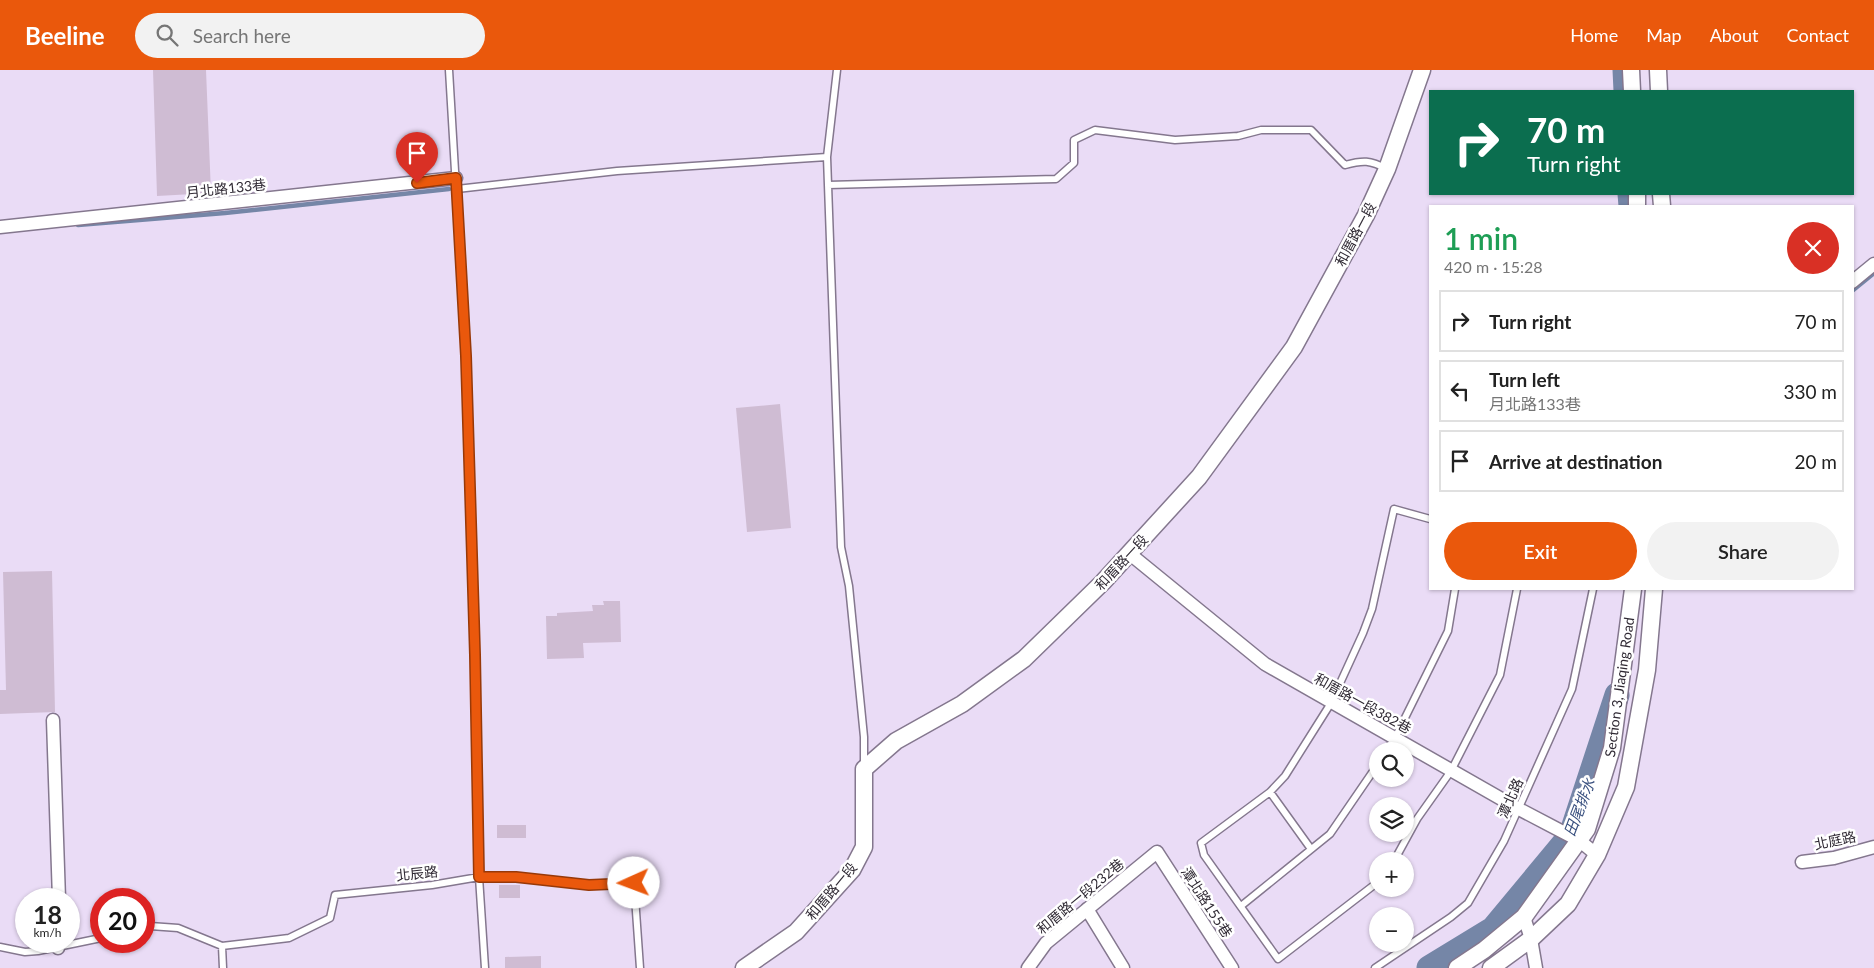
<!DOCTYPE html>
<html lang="en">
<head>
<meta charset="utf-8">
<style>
  :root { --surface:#fff; --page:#f2f2f2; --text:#222; --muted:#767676; --line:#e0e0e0; --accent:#ea580c }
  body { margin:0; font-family:Lato,"Noto Sans TC",sans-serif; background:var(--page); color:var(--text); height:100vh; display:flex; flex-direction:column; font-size:19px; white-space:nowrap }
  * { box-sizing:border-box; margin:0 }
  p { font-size:16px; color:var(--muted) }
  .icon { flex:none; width:28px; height:28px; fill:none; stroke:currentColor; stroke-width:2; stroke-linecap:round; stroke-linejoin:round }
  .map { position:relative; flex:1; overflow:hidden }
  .details { position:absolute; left:1429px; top:135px; width:425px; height:385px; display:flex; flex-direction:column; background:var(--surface); border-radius:0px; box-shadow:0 1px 4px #0004 }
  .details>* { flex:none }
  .guide { position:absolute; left:1429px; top:20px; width:425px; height:105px; border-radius:0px; box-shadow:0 1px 4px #0004; background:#0b6e4f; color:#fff; overflow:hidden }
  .tools { position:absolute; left:1369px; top:672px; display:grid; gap:10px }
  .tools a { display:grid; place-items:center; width:45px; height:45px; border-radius:50%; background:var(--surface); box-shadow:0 1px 4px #0004; font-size:25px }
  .speed { position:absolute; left:15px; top:818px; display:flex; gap:10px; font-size:25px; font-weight:700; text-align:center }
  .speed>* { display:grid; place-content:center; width:65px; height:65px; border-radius:50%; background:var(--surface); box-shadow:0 1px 4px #0004; line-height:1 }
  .speed small { font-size:12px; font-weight:400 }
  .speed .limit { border:8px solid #d22; background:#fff; color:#111 }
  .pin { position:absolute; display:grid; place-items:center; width:42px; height:42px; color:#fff; margin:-51px -21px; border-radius:50% 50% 50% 0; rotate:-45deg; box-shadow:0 0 5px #0007 }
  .pin .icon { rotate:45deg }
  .me { position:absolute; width:55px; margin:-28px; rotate:268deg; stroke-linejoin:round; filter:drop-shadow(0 0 4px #0008) }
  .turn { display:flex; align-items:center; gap:18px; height:105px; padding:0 15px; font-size:22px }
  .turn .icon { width:65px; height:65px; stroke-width:2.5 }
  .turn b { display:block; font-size:35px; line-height:42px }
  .round { display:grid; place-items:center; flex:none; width:52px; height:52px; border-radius:26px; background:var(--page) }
  .headline { display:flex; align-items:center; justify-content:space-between; height:85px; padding:0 15px }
  h1 { font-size:30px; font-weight:600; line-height:38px; color:#1e9e55 }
  .primary-button { display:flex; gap:10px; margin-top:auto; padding:10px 15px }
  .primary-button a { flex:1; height:58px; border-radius:30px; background:var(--accent); color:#fff; font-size:20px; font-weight:600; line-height:58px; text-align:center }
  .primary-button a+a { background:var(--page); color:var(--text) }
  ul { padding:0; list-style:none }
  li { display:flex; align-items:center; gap:15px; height:62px; margin:0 10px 8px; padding:0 5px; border:2px solid var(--line); border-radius:0px }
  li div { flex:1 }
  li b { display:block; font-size:19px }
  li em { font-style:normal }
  header { display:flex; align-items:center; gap:30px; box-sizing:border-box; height:70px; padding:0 25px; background:var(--accent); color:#fff }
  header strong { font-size:24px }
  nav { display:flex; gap:28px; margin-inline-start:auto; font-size:18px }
  .search { width:350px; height:45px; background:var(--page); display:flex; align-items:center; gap:12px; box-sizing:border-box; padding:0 18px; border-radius:28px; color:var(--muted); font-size:19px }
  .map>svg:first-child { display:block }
</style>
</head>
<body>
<header>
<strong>Beeline</strong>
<div class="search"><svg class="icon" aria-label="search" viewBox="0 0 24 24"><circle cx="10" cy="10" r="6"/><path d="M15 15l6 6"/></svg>Search here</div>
<nav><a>Home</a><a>Map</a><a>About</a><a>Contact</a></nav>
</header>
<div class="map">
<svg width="1874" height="898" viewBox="0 0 1874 898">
  <rect width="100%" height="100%" fill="#eadcf6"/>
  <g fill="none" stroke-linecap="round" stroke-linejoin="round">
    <path stroke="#7586a7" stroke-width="4.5" d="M78,155L225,143L449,119
      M1852,221L1874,203"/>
    <path stroke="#7586a7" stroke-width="15" d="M1620,0L1621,21
      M1625,124L1626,136"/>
    <path stroke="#7586a7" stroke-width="25" d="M1429,898L1493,859L1571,765L1617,625"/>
  </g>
  <path fill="#cfbcd3" d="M153,0H206L211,123L157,126Z
    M780,334L791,458L747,462L736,338Z
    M52,501L55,642L0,644V620H6L3,502Z
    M603,531H620L621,572L583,573L584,588L547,589L546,546H557V543L593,541L592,535H604Z
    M497,755H526V768H497Z
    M499,815H520V828H499Z
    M541,886V898H505V887Z"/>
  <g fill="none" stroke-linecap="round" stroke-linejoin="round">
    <defs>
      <path id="service" d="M449,0L466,286L475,585L479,807L485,898
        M837,0L827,87L841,477L849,516L864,667V696
        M828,115L1056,109L1074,93V70L1095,60L1175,70L1238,66L1261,60H1311L1345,95C1363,90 1370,90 1387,99
        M457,119L617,101L827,87
        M1386,681L1395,668L1448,561L1455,519
        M1270,722L1311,779
        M1394,791L1417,749L1451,701L1500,605L1517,519
        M1378,812L1278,889L1204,785L1201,773L1270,722L1285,706L1331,633L1363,563L1372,539L1394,439L1430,449
        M1241,836L1330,764L1378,694
        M144,857L150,856L178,858L222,876L289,868L330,848L335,825L432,815L479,807H516L589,815L634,813L640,898
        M222,876L223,898
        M0,877L25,882L38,881L101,868
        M1375,898L1451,847L1468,833L1504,771L1572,619L1593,519"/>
      <path id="minor" d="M0,157L456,108
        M1852,212L1874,194
        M1130,484L1265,594L1519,739L1580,771L1597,785
        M53,650L59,829
        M1802,792L1834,788L1874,777
        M1087,839L1123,898
        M1524,847L1531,869L1536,898
        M58,878V871
        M1028,898L1046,873L1157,782L1232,898"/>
      <path id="tertiary" d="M1631,0L1632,21
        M1658,0L1659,21
        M1637,124V136
        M1661,124L1662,136
        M744,898L796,862L852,800L864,777V699L896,671L962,634L1024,589L1103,512L1199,407L1294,277L1366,145L1387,99L1422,0
        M1457,898L1484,880L1524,847L1587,759L1612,678L1633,519
        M1491,898L1531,869L1568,834L1597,785L1626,717L1647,600L1654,519"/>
    </defs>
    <use href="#service" stroke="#84778e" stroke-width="9"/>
    <use href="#minor" stroke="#84778e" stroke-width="15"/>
    <use href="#tertiary" stroke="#84778e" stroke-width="19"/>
    <use href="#service" stroke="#fff" stroke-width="6"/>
    <use href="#minor" stroke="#fff" stroke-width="12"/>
    <use href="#tertiary" stroke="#fff" stroke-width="16"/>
  </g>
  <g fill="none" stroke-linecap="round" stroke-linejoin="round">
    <defs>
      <path id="route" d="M417,113L456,108L466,286L475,585L479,807H516L589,815L634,813"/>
    </defs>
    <use href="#route" stroke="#983908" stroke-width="12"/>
    <use href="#route" stroke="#ea580c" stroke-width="9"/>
  </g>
  <g text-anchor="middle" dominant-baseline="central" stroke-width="5" stroke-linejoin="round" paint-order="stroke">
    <g font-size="14" fill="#302a34" stroke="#fff">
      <text transform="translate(226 118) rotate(-6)">月北路133巷</text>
      <text transform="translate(1355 164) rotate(-62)">和厝路一段</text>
      <text transform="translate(1121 492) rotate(-47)">和厝路一段</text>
      <text transform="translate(1619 617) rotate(-82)">Section 3, Jiaqing Road</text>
      <text transform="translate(1363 633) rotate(29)">和厝路一段382巷</text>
      <text transform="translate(1510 728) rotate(-66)">潭北路</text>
      <text transform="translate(1835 770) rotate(-12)">北庭路</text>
      <text transform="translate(417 803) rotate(-6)">北辰路</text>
      <text transform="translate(831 821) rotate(-50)">和厝路一段</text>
      <text transform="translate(1080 826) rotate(-40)">和厝路一段232巷</text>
      <text transform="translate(1207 832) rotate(57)">潭北路155巷</text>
    </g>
    <g font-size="15" font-style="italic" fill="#384f7e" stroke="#fff">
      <text transform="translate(1579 737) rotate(-69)">田尾排水</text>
    </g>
  </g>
</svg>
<div class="tools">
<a><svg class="icon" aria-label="search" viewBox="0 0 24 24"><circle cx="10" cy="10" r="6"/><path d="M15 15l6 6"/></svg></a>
<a><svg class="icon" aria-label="layers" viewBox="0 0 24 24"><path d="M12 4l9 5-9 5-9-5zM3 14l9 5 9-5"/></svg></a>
<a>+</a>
<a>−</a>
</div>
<div class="speed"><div>18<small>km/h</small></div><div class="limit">20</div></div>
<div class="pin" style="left:417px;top:113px;background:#d93025"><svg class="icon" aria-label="arrive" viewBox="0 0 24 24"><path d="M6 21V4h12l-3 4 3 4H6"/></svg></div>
<svg class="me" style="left:634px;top:813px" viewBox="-20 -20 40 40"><circle r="19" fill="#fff"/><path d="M0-13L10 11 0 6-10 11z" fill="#ea580c"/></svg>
<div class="guide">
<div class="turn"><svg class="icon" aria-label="right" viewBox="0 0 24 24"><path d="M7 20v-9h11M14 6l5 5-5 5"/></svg><div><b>70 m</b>Turn right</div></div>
</div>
<section class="details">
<div class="headline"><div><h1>1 min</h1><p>420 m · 15:28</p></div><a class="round" style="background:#d93025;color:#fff"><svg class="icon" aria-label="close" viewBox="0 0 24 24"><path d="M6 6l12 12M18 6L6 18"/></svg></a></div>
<ul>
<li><svg class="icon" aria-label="right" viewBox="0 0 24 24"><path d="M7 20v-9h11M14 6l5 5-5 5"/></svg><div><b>Turn right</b></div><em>70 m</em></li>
<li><svg class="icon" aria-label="left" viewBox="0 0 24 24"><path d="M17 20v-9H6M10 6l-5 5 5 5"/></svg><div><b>Turn left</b><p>月北路133巷</p></div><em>330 m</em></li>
<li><svg class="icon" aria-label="arrive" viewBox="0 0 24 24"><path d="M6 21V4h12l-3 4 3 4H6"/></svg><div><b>Arrive at destination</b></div><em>20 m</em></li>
</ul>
<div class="primary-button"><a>Exit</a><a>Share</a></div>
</section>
</div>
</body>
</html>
